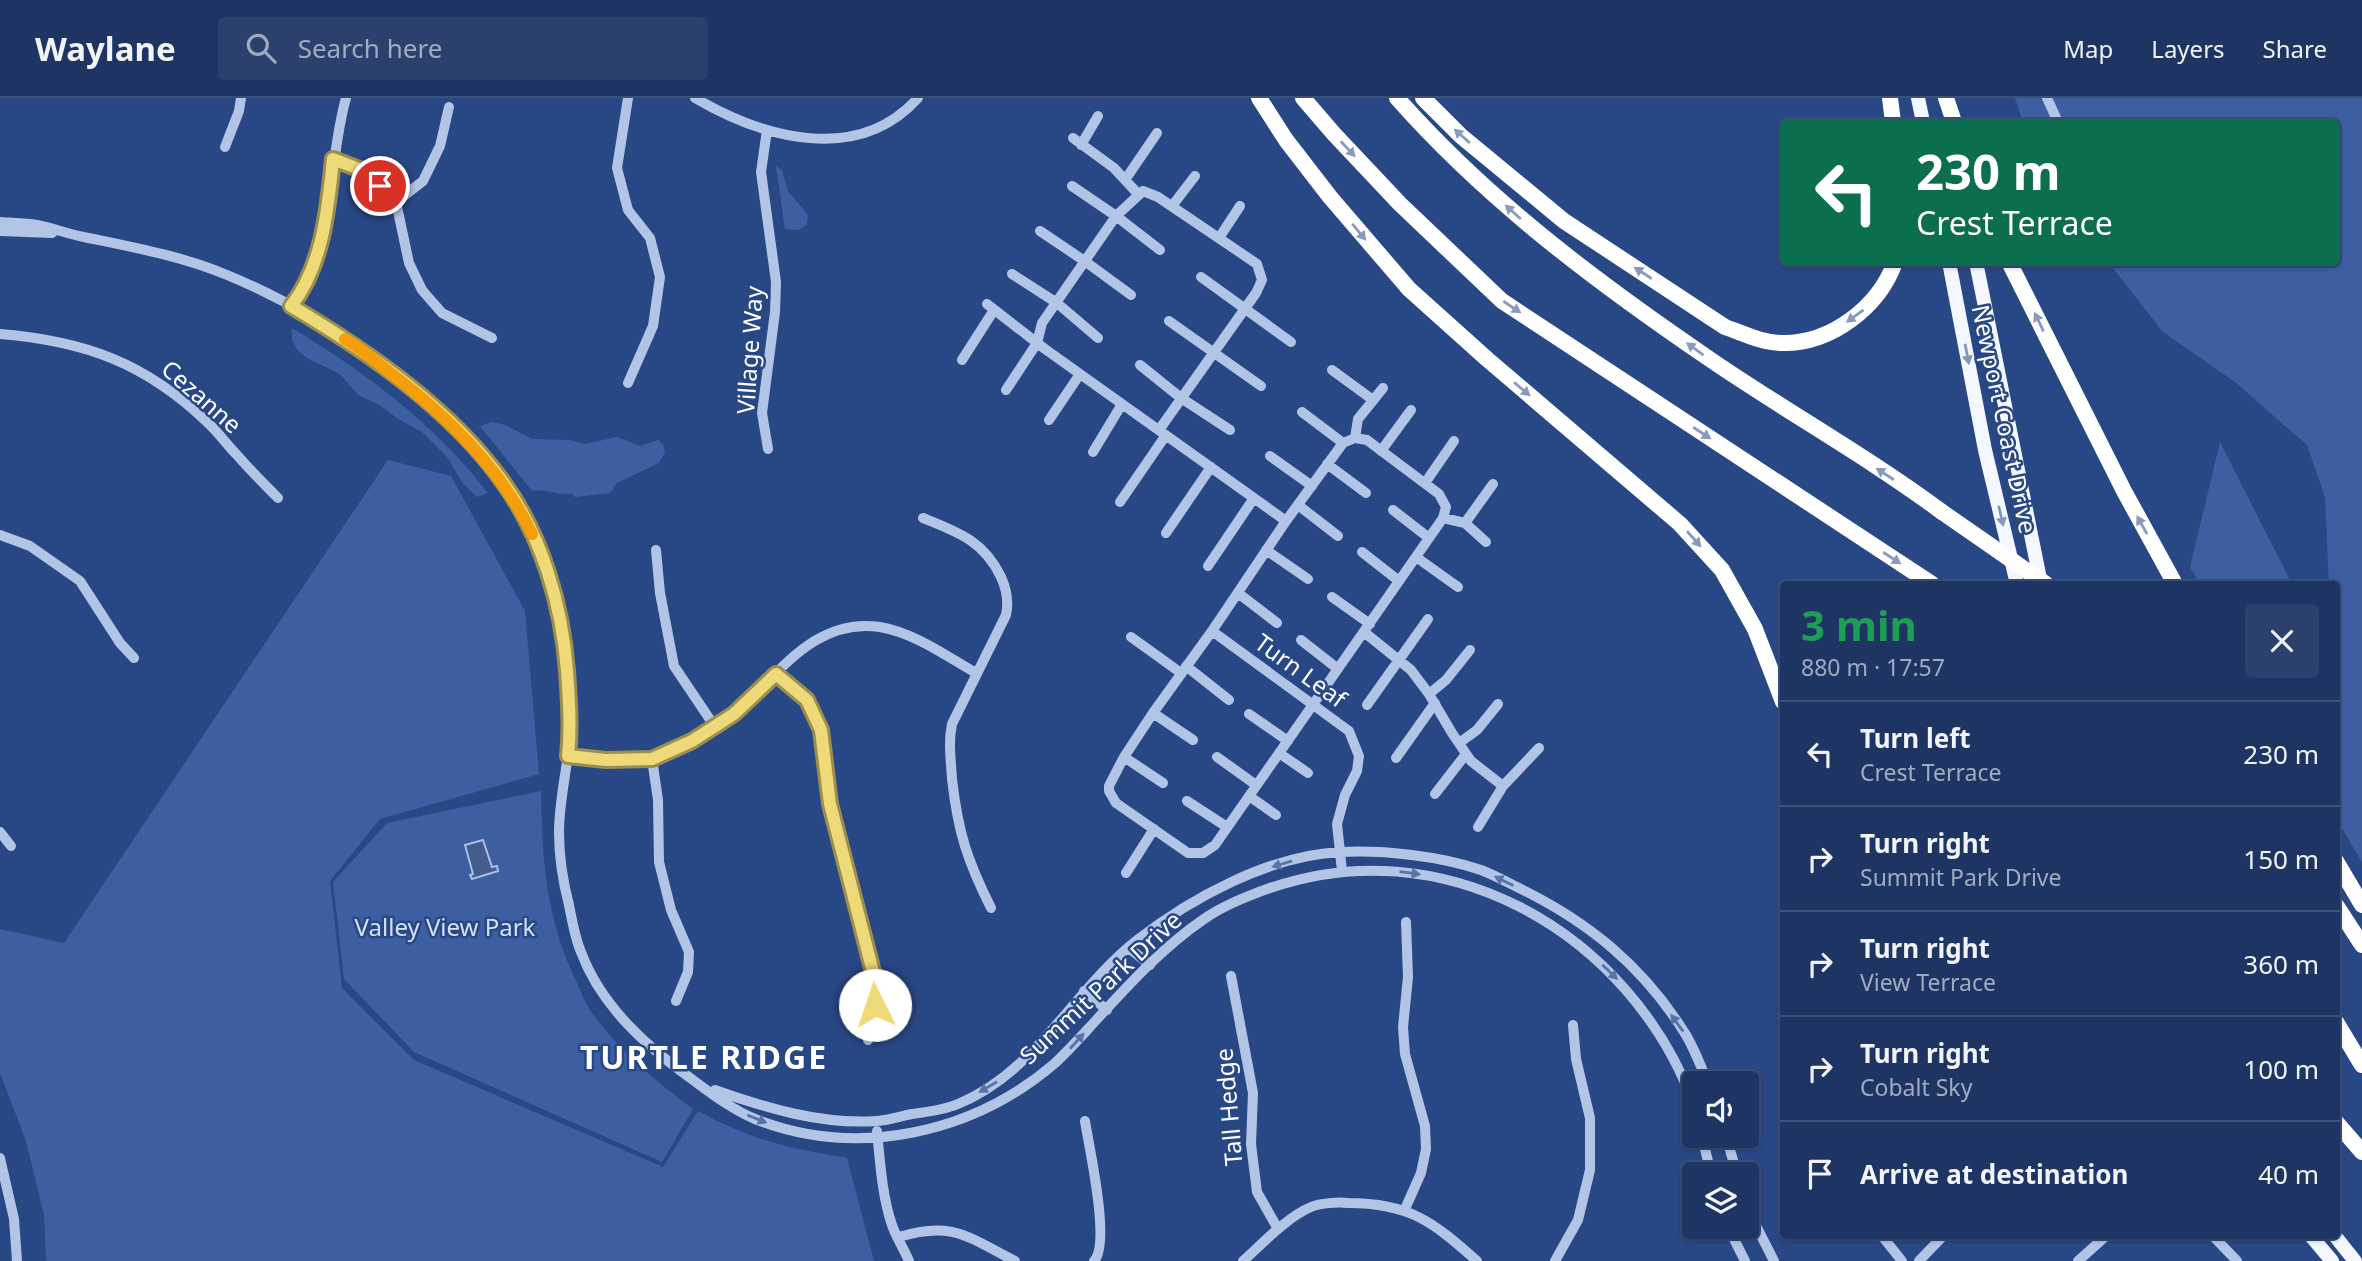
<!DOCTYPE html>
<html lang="en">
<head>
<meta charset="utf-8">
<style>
  :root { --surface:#1e3564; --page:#2b406d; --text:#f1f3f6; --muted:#a1abbf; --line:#3c5078 }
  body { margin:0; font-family:"Noto Sans",sans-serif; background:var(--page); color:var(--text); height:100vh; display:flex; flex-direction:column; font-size:26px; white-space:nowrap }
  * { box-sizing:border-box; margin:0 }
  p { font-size:23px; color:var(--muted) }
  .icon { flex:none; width:38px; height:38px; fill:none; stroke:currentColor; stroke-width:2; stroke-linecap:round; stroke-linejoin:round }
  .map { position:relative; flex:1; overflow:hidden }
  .details { position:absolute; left:1780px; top:483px; width:560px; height:658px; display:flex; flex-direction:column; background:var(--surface); border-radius:7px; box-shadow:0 2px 5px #0004,0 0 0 2px var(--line) }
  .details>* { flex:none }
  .banner { position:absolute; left:1780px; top:21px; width:560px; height:147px; border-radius:7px; box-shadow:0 2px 5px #0004,0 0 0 2px var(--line); background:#0b6e4f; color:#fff; overflow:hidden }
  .controls { position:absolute; left:1682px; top:973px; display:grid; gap:14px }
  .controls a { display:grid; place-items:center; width:77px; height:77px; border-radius:7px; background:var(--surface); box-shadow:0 2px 5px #0004,0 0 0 2px var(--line); font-size:35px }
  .pin { position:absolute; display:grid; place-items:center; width:60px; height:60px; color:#fff; margin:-30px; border:4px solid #fff; border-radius:50%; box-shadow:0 2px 7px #0007 }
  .me { position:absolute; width:77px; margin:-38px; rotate:356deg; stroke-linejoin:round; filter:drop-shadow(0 0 5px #0008) }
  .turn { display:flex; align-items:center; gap:24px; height:147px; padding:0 21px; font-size:32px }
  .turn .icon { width:91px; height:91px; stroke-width:2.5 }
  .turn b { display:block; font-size:49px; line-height:60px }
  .round { display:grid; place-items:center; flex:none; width:74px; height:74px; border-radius:7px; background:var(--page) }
  .overview { display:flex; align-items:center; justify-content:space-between; height:119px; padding:0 21px }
  h1 { font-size:42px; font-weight:700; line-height:52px; color:#1e9e55 }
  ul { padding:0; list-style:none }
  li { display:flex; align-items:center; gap:21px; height:105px; padding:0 21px; border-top:2px solid var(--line) }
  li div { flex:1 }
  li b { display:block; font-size:26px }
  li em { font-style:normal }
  header { display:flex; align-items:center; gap:42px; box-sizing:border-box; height:98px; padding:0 35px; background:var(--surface); border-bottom:2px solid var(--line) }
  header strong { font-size:33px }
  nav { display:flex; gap:38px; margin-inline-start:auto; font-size:24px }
  .search { width:490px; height:63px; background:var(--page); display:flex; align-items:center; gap:18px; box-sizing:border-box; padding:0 24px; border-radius:7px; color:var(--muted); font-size:26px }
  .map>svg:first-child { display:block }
</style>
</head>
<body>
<header>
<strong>Waylane</strong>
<div class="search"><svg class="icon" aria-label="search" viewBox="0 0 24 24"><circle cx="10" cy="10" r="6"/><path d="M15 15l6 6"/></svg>Search here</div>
<nav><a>Map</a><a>Layers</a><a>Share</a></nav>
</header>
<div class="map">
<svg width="2362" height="1163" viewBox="0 0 2362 1163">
  <rect width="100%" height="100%" fill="#284785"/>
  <path fill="#3d5fa1" d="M2015,0H2362V764L2336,720V486H2329L2325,399L2307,347L2235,284L2163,234L2109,165L2336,164V24H2023Z
    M776,68L782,72L788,93L808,117L807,126L799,132L785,131Z
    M292,230C365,274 436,327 488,395L477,399L463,386L448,360L422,334L398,321L381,308L358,297L340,276L307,260L298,253L292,242Z
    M492,324L505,327L532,341L569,342L585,346L617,339L640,348L658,342L663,346L665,354L659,365L617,385L610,395L575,399L572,396C557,398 545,390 532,393L480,328Z
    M2220,344L2292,486H2200L2190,469Z
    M388,362L451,378L525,513L539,676L380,721L330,783L342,890L414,962L663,1069L698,1013C749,1041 790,1051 847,1060L874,1163H46L44,1117L26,1043L0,975V831L64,845Z
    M541,693C542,762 546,823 578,887C582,896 586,907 592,915C620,953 656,984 693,1011L662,1064L414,954L344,881L333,784L387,725Z"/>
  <path fill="#465c8a" stroke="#a7bee8" stroke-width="2" d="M483,742L492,769L497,768L498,773L472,781L470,777L473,776L465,747Z"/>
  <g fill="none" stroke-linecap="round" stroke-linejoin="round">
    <path stroke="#b3c5e7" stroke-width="10" d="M628,0L617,70L628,112L650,140L660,179L653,228L628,285
      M695,0C763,40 858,67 918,0
      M2047,0L2058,24
      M767,32L761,74L776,184L775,214L762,315L768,351
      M1073,40L1114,70L1139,97
      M1081,47L1098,18
      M225,49L239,13L241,0
      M333,60L364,73L396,104L409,165L422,192L442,215L492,240
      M1125,82L1157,35
      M1072,88L1116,118L1160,152
      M396,104L423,83L440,48L449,9
      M1172,108L1195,78
      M0,124C12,125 25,125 37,127C53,130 68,136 84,139C132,149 182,158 227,177C327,218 433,294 500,380C524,411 543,452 553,490C567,540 574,597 569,648C566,676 559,706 559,734C559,757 563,784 569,807C572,822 575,840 581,854C601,908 647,949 693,982C712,996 733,1012 755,1021C856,1061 972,1036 1054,966C1066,955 1077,943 1088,931C1124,892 1160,851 1204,821C1224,807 1247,798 1270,790C1354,761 1441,769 1520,809C1600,850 1663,922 1694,1007
      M0,133L52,135
      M1040,133L1086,164L1131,197
      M1219,140L1240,108
      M1012,176L1057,205L1098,240
      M1201,179L1291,244
      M987,206L1045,251L1286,423
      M291,208C335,151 327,67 346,0
      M1169,223L1261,288
      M0,236C85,243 146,265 208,325C219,335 227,347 237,357C250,372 264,386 278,400
      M962,262L994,212
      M1140,267L1181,300L1230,332
      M1332,272L1373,302
      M1006,292L1037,245L1042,225L1116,118L1143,93L1158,99L1257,166L1262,182L1256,195L1159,332
      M1302,314L1343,345
      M1049,322L1080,276
      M1355,340L1367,342L1439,396L1446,409L1443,420L1215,747L1203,755H1188L1116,705L1109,693V688L1124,659L1153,615L1212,533L1286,423L1343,345Z
      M1355,340L1358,321L1383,290
      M1381,353L1411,312
      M1093,354L1122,306
      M1270,358L1312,388
      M1327,366L1366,395
      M1425,385L1454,343
      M1120,404L1166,337
      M1298,407L1338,438
      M1393,412L1429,440
      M923,420C958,434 984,443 1001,479C1007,492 1009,503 1006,517L952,626C948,645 951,662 952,681C958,734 967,762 991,810
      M1443,420L1465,425L1486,444
      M1465,425L1493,386
      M1166,435L1211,369
      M0,437L30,448L80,483L120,545L134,560
      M656,452L660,495L674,568L715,629
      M1266,452L1308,481
      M1362,454L1399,483
      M1416,459L1458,489
      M1208,468L1254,400
      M1238,495L1277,525
      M1332,499L1370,526
      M1212,533L1349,633L1359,658L1357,673L1345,697L1337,726L1342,773
      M1364,534L1411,572L1429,596L1452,635L1471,663L1503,688
      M1131,539L1181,575
      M1301,542L1338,571
      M1186,568L1229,602
      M776,576L807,602L821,632L830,706L873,874L875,907L868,942
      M1429,596L1446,582L1470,552
      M1367,607L1428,521
      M1153,615L1193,642
      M1249,616L1288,643
      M1459,645L1477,632L1498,606
      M1279,655L1308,675
      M568,658C591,661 630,666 652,660C675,655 719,630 736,614C779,576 815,519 880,529C915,535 946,558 976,575
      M1124,659L1163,685
      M1217,659L1256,687
      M1396,660L1435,605
      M652,661L658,702L659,764L671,812L689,854L688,874L676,903
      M1435,696L1466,656
      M1249,698L1276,717
      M1187,703L1227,729
      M1478,729L1503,688L1539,650
      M0,734L11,748
      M1126,775L1154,731
      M1129,850L1150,867
      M1231,878L1253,995L1251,1046L1257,1094L1278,1131
      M1084,893L1107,912
      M715,992C766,1010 822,1027 877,1023C889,1022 901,1018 912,1016C927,1014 944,1012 958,1006C1036,974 1073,893 1136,843C1191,800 1270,757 1341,754C1384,752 1440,758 1481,772C1494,777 1507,784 1519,790C1589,824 1644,869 1686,937C1695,952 1701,969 1708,985
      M1085,1023C1089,1049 1111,1146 1094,1163
      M877,1033C880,1063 882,1098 892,1127C896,1139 904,1151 909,1163
      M1702,1038L1711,1076
      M1726,1038L1737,1076
      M0,1060L14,1121L17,1163
      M1746,1108L1774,1163
      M1405,1111L1421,1075L1426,1051L1425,1028L1405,956L1403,929L1408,879L1406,824
      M1728,1129L1745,1163
      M1882,1138L1902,1163
      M2213,1138L2237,1163
      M899,1139C953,1122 969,1140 1015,1163
      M1243,1163C1262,1146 1287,1119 1311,1109C1321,1105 1337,1104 1348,1105C1410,1105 1433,1124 1477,1163
      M1555,1163L1578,1122L1590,1072V1020L1576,961L1573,927
      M1919,1163L1943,1138
      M2078,1163L2106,1138"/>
    <path stroke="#f4f7fe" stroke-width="14" d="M1918,0L1923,24
      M1949,164L1985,352L2017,486
      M1976,164L2041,486
      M2311,1138L2332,1163
      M2335,1138L2355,1163"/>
    <path stroke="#fff" stroke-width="16" d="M1259,0L1286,42L1330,99L1409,191L1487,261L1680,426L1722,472L1755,531L1783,604
      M1303,0L1334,36L1400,106L1502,203L1932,486
      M1397,0C1488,103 1598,185 1711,262C1787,314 1868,359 1942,414
      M1423,0L1461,38L1564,123L1725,229C1743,235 1762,245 1782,245C1831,246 1879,209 1895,164
      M1890,0L1893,24
      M1946,0L1954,24
      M2009,164L2124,393L2175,486
      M2336,763L2362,807
      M2336,807L2362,847
      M2336,924L2362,967
      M2336,1024L2362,1054"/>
    <path stroke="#fff" stroke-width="16" d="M1942,414L2046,486"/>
  </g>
  <defs><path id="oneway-solid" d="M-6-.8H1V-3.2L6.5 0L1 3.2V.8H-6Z" transform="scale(1.75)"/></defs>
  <g fill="#899abc">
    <use href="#oneway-solid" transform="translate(1462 38) rotate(-138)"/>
    <use href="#oneway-solid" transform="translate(1348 51) rotate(47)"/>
    <use href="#oneway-solid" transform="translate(1513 114) rotate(-138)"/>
    <use href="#oneway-solid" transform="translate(1359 134) rotate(50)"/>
    <use href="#oneway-solid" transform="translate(1643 175) rotate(-147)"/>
    <use href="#oneway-solid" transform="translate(1512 209) rotate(34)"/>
    <use href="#oneway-solid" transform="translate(1855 218) rotate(144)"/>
    <use href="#oneway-solid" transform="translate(2039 224) rotate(-116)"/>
    <use href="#oneway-solid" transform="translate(1695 251) rotate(-144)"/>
    <use href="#oneway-solid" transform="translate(1522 291) rotate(40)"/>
    <use href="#oneway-solid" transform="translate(1702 335) rotate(33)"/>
    <use href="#oneway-solid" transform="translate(1885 376) rotate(-147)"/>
    <use href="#oneway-solid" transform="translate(2142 427) rotate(-119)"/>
    <use href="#oneway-solid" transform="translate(1694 441) rotate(48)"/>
    <use href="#oneway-solid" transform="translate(1892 460) rotate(33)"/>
  </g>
  <g fill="#8496bb">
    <use href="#oneway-solid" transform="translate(1967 256) rotate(79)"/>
    <use href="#oneway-solid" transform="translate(2001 418) rotate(77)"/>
  </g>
  <g fill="#5973a7">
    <use href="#oneway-solid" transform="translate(1282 766) rotate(163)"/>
    <use href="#oneway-solid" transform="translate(1410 775) rotate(7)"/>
    <use href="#oneway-solid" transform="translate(1504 783) rotate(-154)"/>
    <use href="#oneway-solid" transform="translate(1610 874) rotate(44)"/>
    <use href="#oneway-solid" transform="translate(1677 925) rotate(-126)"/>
    <use href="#oneway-solid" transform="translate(1077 943) rotate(-48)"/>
    <use href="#oneway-solid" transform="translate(988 989) rotate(150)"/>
    <use href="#oneway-solid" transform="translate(757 1021) rotate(22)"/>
  </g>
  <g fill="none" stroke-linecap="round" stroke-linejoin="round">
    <defs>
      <path id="route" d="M380,88L364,73L333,61C328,110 323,168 291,208C367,253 451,311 503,384C542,438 562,507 567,573C569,602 571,630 568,658L606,662L652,661L692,643L734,616L776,576L807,602L821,632L830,706L873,874L875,907"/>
    </defs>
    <use href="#route" stroke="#9b8e4f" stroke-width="18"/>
    <use href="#route" stroke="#efda79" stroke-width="12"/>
    <path stroke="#f59e0b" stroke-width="12" d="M345,241C360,250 374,262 388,273C446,317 500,369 532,436"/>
  </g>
  <g text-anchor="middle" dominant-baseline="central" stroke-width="5" stroke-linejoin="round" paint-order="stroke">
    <g font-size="24" fill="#fff" stroke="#284785">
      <text transform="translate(749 252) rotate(-86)">Village Way</text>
      <text transform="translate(202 298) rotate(41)">Cezanne</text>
      <text transform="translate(2005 321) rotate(78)">Newport Coast Drive</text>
      <text transform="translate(1301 572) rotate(36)">Turn Leaf</text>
      <text transform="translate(1100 889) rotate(-43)">Summit Park Drive</text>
      <text transform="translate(1228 1009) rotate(-95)">Tall Hedge</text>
    </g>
    <g font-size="24" fill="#d6e1f6" stroke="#284785">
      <text x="445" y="828">Valley View Park</text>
    </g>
    <g font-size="32" font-weight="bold" letter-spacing="2" fill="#fff" stroke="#284785">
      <text x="704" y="958">TURTLE RIDGE</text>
    </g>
  </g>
</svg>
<div class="controls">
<a><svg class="icon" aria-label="sound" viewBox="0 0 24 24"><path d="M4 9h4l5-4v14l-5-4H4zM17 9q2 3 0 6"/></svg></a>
<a><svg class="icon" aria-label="layers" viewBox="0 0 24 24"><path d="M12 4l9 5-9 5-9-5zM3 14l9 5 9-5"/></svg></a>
</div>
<div class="pin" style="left:380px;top:88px;background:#d93025"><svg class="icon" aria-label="arrive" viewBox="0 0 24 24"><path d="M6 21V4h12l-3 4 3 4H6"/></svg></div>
<svg class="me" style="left:875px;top:907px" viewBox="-20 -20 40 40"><circle r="19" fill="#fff"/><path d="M0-13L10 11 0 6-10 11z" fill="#efda79"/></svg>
<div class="banner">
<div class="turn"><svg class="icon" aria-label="left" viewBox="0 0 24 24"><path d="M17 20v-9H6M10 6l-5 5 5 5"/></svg><div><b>230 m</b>Crest Terrace</div></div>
</div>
<section class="details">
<div class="overview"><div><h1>3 min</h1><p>880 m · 17:57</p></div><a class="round"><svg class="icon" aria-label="close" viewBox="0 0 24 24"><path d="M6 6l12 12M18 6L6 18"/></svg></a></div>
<ul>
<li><svg class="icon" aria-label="left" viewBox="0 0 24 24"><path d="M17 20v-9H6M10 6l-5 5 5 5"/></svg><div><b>Turn left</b><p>Crest Terrace</p></div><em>230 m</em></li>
<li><svg class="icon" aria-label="right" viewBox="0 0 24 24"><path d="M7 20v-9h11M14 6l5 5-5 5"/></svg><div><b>Turn right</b><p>Summit Park Drive</p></div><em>150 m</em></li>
<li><svg class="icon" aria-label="right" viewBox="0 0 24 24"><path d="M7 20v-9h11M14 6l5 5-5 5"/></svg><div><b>Turn right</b><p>View Terrace</p></div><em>360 m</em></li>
<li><svg class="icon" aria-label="right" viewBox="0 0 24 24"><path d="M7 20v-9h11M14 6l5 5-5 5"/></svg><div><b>Turn right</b><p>Cobalt Sky</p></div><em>100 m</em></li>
<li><svg class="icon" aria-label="arrive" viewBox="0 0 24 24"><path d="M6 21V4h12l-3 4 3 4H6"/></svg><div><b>Arrive at destination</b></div><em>40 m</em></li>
</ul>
</section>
</div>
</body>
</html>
